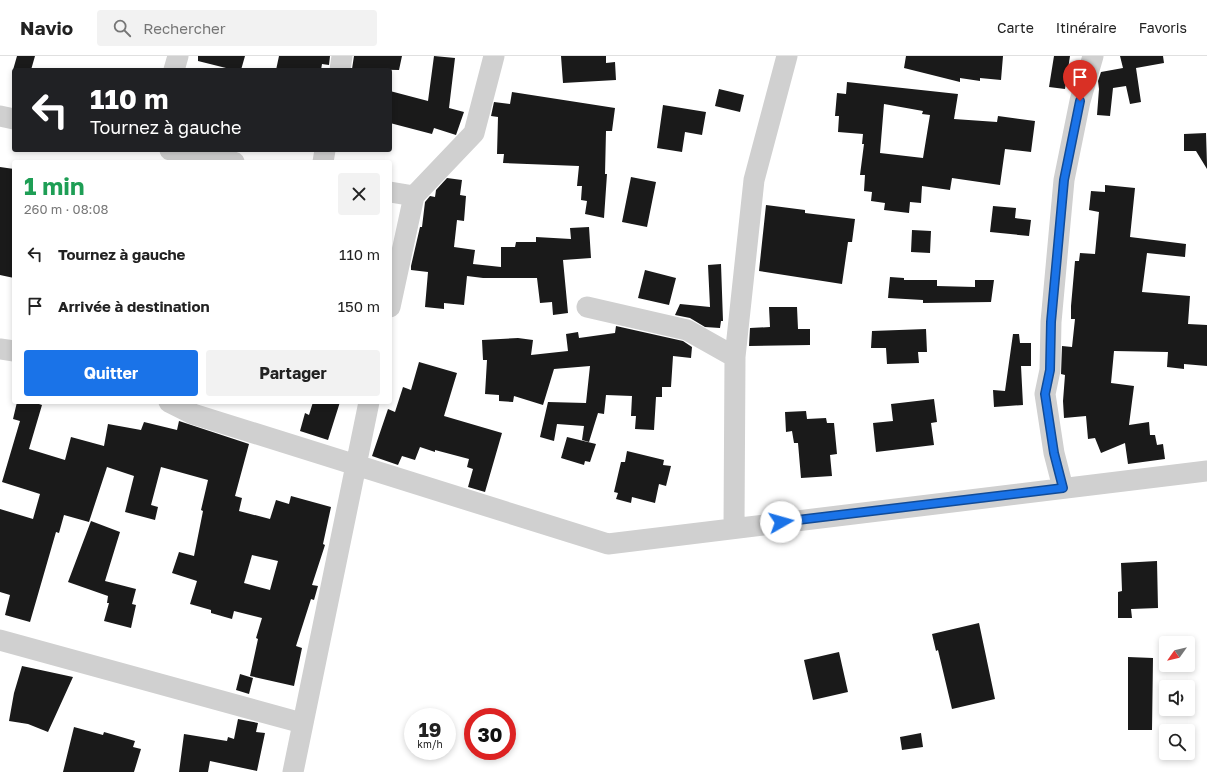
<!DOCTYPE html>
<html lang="fr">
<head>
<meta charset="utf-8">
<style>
  :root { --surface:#fff; --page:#f2f2f2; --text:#222; --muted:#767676; --line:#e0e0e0; --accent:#1a73e8 }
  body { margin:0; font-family:"Golos Text",sans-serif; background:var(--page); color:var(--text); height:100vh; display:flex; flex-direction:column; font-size:15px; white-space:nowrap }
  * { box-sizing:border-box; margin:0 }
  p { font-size:13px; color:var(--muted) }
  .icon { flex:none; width:22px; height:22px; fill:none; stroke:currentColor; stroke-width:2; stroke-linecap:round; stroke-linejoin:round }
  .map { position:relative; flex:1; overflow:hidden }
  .details { position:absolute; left:12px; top:104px; width:380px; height:244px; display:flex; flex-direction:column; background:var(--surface); border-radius:4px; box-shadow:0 2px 6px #0003 }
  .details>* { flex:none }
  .banner { position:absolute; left:12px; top:12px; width:380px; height:84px; border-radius:4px; box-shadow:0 2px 6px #0003; background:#202124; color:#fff; overflow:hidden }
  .needle { width:26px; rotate:236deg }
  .buttons { position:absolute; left:1159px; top:580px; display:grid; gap:8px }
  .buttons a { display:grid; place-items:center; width:36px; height:36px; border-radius:4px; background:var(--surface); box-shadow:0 2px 6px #0003; font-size:20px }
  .speed { position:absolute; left:404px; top:652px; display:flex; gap:8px; font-size:20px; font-weight:700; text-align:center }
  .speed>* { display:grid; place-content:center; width:52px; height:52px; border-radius:50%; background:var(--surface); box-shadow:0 2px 6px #0003; line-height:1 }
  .speed small { font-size:10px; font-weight:400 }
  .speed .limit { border:6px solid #d22; background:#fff; color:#111 }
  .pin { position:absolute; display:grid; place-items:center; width:34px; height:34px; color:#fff; margin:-41px -17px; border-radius:50% 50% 50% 0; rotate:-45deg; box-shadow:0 0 4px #0007 }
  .pin .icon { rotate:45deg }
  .me { position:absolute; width:44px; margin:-22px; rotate:83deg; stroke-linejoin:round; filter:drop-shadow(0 0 3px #0008) }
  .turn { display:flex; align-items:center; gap:14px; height:84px; padding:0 12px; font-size:18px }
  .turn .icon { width:52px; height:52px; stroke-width:2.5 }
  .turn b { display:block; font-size:28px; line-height:34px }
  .round { display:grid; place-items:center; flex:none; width:42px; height:42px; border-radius:4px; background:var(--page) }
  .summary { display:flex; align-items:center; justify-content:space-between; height:68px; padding:0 12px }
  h1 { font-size:24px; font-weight:700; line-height:30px; color:#1e9e55 }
  .button { display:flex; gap:8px; margin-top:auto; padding:8px 12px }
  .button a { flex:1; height:46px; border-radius:4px; background:var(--accent); color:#fff; font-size:16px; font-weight:700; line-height:46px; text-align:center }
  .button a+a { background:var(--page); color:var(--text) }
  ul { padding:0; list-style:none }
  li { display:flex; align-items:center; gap:12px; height:52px; padding:0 12px }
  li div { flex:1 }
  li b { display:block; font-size:15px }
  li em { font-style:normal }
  header { display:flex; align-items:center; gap:24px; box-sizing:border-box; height:56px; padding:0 20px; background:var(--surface); border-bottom:1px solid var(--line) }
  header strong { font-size:19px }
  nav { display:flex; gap:22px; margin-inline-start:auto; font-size:14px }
  .search { width:280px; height:36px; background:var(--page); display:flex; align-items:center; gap:10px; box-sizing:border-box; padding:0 14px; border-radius:4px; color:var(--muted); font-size:15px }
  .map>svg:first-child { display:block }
</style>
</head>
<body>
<header>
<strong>Navio</strong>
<div class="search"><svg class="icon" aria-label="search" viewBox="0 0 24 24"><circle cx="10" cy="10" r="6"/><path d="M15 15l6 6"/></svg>Rechercher</div>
<nav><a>Carte</a><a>Itinéraire</a><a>Favoris</a></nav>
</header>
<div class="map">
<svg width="1207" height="716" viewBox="0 0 1207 716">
  <rect width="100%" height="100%" fill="#fff"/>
  <path fill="#1a1a1a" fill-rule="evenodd" d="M17,0H35L31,14H13Z
    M198,0H245L241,14H234L198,5Z
    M279,0H330L329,9L322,8L321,14H276Z
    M354,0H402L399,14L352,13Z
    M434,0L455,2L449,52L464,56L456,79L434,72L432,78L390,67V35L428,45Z
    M561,0H606V7L615,6L616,24L563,27Z
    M906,0H1003L1001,24L980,22V25L960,22V26L904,12Z
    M1054,0H1070L1065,33L1049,31Z
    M1120,0H1163L1164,7L1136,12L1141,46L1130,48L1126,30L1113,32L1110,60L1097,59L1099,33L1098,25L1101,16L1123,12Z
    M847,26L958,38L954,63L997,66L998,60L1035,65L1031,96L1005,93L1000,129L952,122L950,134L922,130L921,147L910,146L909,157L884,154L885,147L871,145L872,136L864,135L865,119H860L864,88H862L863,78L838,76L839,60H835L837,37L846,38ZM884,48L923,55L922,58L930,59L923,102L880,97Z
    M719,33L744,39L740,56L715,50Z
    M512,36L615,52L612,75H606L605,118H607L604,162L585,158L587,145L581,144L582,130H577L579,110L503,107L504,98H497L498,61L491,60L494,46L510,48Z
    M663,49L706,56L702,79L685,76L682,96L657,92Z
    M1206,77L1207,109V113L1196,95H1184V78Z
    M0,111L14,113V222L0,219Z
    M631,121L656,126L647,171L622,166Z
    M447,122L462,124L460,139L466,140L464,165L457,164L454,191L475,194L473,208L501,211V191H515L516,186H536V181L571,183L570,172L589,171L591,202L563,204L568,257L553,259L552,246L540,247L537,222H483L467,220L464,249L444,247V253L425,251L428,216L411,214V210L420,171H422L425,146L430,140L435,141L436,134Z
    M1105,129L1135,132L1130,181L1186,188L1185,201L1147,197L1142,236L1190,240L1188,268L1207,269V310L1184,308V313L1167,311L1168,296L1114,295L1111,327L1134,330L1129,369L1149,366L1150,379H1155L1157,389L1163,388L1165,403L1128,408L1125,387L1101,397L1095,382L1088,383L1086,360L1064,362L1063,345L1065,319L1061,318L1062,290L1072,291L1075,263H1071V250L1075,205H1079L1080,197L1095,198L1099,156L1089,154L1091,135L1105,136Z
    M766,149L805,154V157L855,163L852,186H848L842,228L759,215Z
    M993,150L1016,152L1015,162L1031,164L1029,180L990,176Z
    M912,174L931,175L930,197L911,196Z
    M721,208L723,265H721L720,272L705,271L690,262L675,259L680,248L710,251L708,209Z
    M645,214L676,222L669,249L638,242Z
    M890,221L904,222V224H937V230L975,231V224H994L991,246L923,247V244L888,242Z
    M769,251H797L798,273H810V289L749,290L750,272L770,271Z
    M616,270L683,285L692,291L691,302L673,300L671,331H662V341H656L654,374L635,373L636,360H631L632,340L606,339L604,358L598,357L589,386L582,384L584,370L557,368L554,385L540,381L548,346L586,347L590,310L554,313L543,349L514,340L513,346L499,345V339L485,338L487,304H483L482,284L518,282L533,284L531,299L568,295L566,278L578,276L579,282L615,277Z
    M926,273L927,296H918L919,307L887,308L886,292H871L872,275Z
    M1013,278H1019L1020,287H1031V310H1021L1023,349L994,351L993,334L1005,335Z
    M419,306L457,317L444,360L502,377L485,436L468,431L473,413L467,411L469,403L435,394V396L420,391L415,404L402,400L398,409L372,400L388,353L395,356L403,331L411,334Z
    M934,343L937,366L931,367L934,389L876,396L873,367L893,365L891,348Z
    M17,346H33L42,349L29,393L65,404L71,381L104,390L108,368L141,374L144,366L177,374L179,365L249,388L235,440L242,442L239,455L270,463L276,444L289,448L291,440L331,451L323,488L325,489L312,529L318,530L314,544L311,543L296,590L302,592L294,630L250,620L258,583L256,582L262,562L234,555L232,563L211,557V554L190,548L197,525L172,517L179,496L194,500L203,455L201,454L208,424L161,411L151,449L158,451L155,464L125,456L134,420L107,411L89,466L64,459L59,477L56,476L30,566L5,559L10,539L0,536V453L33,463L40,438L2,426L20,365L13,363ZM252,499L278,505L270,534L244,527Z
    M313,346H340L328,384L300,375L305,357L309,359Z
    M806,355L807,363L826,362L827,367H834L837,398L830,399L832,420L801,422L798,387H794L792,375L786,376L785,356Z
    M567,381L596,388L590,406L585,405L584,409L561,402Z
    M627,395L664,404L663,409L671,410L666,430L659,428L655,447L632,441L631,447L616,443L618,437L614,436L621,406H625Z
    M91,465L120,476L105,525L136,533L132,548L136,549L131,572L104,565L109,547H107L108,540L68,526Z
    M1157,505L1158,552L1131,553L1132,562H1118V536L1122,535L1121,507Z
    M979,567L995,643L952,653L938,594L936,595L932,578Z
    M839,596L848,636L813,644L804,604Z
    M1128,601L1153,602L1152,674H1128Z
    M22,610L73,621L48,676L28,668L9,665L14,637Z
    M240,618L253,622L249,638L236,634Z
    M238,663L258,667L256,676L265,677L257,715L210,705L208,716H179L184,678L227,685L228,681L234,683Z
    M74,671L103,679L104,676L135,685L133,691L141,693L134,716H63Z
    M921,677L923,691L902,694L900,681Z"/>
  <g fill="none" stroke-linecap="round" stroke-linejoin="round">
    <path stroke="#d0d0d0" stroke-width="21" d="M174,14L178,0
      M340,14L342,0
      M0,60L14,63
      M170,94L234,106
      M323,106L325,94
      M390,136L414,140
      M390,251L414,140L474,77L494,0
      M587,251L687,274L735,301
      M0,293L14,295
      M169,346L193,358L608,488L1207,415
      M1063,432L1054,397L1045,338L1050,314L1051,266L1064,124L1080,45L1093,0
      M734,471L735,301L754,124L787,0
      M0,584L302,667
      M293,716L369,346"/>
  </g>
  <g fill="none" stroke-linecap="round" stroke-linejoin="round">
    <defs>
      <path id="route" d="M781,466L1063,432L1054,397L1045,338L1050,314L1051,266L1064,124L1080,45"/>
    </defs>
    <use href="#route" stroke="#114b97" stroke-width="10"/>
    <use href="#route" stroke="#1a73e8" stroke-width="7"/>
  </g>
</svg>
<div class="buttons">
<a><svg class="needle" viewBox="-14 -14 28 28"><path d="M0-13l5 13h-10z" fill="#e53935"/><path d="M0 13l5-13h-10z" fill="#767676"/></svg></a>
<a><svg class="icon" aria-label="sound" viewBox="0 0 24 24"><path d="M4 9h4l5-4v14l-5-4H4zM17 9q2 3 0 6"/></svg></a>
<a><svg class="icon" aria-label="search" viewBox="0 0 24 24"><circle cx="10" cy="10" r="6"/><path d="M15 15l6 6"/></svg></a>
</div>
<div class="speed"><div>19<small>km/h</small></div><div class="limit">30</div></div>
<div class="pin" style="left:1080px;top:45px;background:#d93025"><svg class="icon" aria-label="arrive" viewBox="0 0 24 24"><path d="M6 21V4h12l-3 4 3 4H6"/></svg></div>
<svg class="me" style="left:781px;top:466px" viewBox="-20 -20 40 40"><circle r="19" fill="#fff"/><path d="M0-13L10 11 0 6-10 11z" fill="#1a73e8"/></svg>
<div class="banner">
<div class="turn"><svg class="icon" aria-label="left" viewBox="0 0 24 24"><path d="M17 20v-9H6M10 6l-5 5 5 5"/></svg><div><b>110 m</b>Tournez à gauche</div></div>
</div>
<section class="details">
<div class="summary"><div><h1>1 min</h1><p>260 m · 08:08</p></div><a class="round"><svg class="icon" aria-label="close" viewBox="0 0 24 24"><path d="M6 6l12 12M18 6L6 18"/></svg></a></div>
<ul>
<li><svg class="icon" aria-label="left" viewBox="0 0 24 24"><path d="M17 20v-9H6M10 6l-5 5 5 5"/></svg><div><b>Tournez à gauche</b></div><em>110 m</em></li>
<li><svg class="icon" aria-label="arrive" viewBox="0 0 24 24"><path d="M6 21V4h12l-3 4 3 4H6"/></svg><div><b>Arrivée à destination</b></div><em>150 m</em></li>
</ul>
<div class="button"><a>Quitter</a><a>Partager</a></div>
</section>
</div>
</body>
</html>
